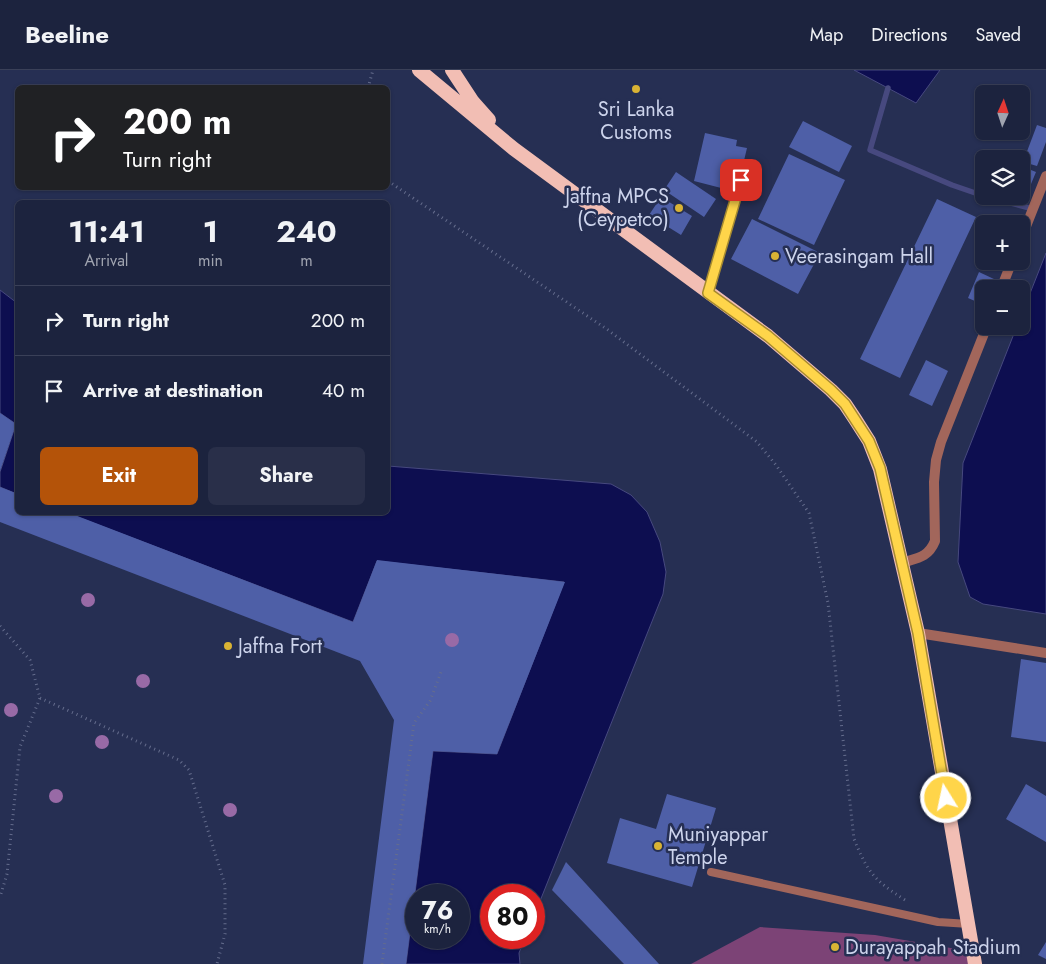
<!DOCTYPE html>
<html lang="en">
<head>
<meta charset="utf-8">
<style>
  :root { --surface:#1c233e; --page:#292f49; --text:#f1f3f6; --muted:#a0a4b0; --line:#3a4058; --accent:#b45309 }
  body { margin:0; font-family:Jost,sans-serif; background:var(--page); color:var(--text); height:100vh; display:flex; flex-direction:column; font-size:19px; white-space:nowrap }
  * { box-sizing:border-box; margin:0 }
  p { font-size:16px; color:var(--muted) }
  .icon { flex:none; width:28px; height:28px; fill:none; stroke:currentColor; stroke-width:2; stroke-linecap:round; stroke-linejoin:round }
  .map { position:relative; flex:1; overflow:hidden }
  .sheet { position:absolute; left:15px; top:130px; width:375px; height:315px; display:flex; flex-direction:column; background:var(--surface); border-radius:8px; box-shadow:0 1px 4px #0004,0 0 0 1px var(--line) }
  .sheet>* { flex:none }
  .guide { position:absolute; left:15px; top:15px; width:375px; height:105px; border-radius:8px; box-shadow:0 1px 4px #0004,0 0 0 1px var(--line); background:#202124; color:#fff; overflow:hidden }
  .needle { width:32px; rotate:3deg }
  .tools { position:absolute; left:975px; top:15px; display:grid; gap:10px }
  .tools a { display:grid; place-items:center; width:55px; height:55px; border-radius:8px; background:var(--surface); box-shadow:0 1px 4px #0004,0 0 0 1px var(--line); font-size:25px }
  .speed { position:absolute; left:405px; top:814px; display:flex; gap:10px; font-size:25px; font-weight:700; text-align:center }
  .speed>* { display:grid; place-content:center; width:65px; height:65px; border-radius:50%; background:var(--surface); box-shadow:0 1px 4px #0004,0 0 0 1px var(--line); line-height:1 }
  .speed small { font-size:12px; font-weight:400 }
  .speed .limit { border:8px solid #d22; background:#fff; color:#111 }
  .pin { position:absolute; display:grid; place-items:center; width:42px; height:42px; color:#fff; margin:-21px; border-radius:10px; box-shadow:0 2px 8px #0006 }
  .me { position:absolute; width:55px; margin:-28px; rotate:350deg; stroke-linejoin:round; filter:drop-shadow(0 0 4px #0008) }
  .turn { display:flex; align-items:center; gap:18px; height:105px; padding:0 25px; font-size:22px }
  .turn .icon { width:65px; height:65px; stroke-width:2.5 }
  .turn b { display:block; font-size:35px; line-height:42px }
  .eta { display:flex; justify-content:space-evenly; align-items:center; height:85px; text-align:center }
  .eta b { font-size:30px; font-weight:700; line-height:35px }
  .action { display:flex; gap:10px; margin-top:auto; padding:10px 25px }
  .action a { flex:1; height:58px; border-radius:8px; background:var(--accent); color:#fff; font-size:20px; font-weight:700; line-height:58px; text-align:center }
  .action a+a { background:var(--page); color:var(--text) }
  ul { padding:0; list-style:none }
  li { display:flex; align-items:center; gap:15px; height:70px; padding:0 25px; border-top:1px solid var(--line) }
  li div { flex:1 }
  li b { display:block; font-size:19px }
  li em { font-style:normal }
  header { display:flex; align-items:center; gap:30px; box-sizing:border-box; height:70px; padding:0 25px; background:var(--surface); border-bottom:1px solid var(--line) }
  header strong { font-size:24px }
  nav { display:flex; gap:28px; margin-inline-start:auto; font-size:18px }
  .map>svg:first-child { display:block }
</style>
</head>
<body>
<header>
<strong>Beeline</strong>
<nav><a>Map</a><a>Directions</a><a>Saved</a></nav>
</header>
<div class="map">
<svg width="1046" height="894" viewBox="0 0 1046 894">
  <rect width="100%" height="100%" fill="#262f53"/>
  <path fill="#7c4376" d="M760,857L875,865L974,882L975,894H691Z"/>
  <path fill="#0d0e50" stroke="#47497f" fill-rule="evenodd" d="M854,0H940L916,33Z
    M1046,183V544L983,534L970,527L958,492L963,393L1017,256H1021V246Z
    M0,220L17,233V424L0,417V402L16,354L0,343Z
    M388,396L611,414L631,425L647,442L660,472L666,502L663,524L534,846V825H491V868H525L519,883L520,894H406L433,681L497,684L564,512L377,491L353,552L67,443L388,442ZM416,825H459V868H416Z"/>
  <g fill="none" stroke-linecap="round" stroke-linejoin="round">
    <path stroke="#47497f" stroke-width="5.5" d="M888,18L870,80L952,115L984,126
      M984,126L1033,139"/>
  </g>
  <path fill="#4e5fa7" d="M803,51L852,76L839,102L789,77Z
    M1037,55L1046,58V72L1037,96L1023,92Z
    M705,63L737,70L736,76L747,78L742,99L731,97L725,119L694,111Z
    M789,84L845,110L814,175L758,149Z
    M1021,96L1036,102L1031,114L1021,110Z
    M676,102L716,129L704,147L664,120Z
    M661,127L692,146L681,165L649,145Z
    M937,129L976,147L900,308L860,289Z
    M752,149L820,183L798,224L731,189Z
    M979,202L996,210L992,219H984V235L968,228Z
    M926,290L948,301L932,336L909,325Z
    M0,343L16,354L0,401Z
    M0,417L18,424V442H67L353,552L377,490L565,512L497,684L433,681L406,894H363L394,650L360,591L0,452Z
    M1021,589L1046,593V672L1011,667Z
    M1026,714L1046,726V772L1006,749Z
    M667,724L716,738L692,817L607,793L620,748L656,759Z
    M566,792L576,803L659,894H624L552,820Z
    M1046,872V889L1038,885Z"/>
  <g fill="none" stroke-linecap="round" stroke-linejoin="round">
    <path stroke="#656d8d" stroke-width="3" stroke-dasharray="1 4" stroke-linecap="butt" d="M368,18L373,0
      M388,111L608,260L757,372L776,395L809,443L828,533L854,769C868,803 874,810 905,830
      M0,556L30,590L40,628L20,677L7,804L0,827
      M40,628L179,690L189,700L225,815V864L217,894
      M382,894L414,653L430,631L441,602"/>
    <path stroke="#a2665b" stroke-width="8" d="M708,223L741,110
      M711,802L938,852L969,854"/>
    <path stroke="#a2665b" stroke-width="10" d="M1021,169L1046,106
      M1001,219L1012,191
      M901,493C917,488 928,488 935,471L934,412L936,390L941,372L987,256"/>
    <path stroke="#a2665b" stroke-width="10" d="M918,563L1046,583"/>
    <path stroke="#f2beb4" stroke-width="14" d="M419,0L514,79L768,266L831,320L845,334L855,349L869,371L880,399L918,563L975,894
      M452,0L473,32L489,50"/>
  </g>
  <g fill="#986aa6">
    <circle cx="88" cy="530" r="7"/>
    <circle cx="452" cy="570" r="7"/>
    <circle cx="143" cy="611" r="7"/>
    <circle cx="11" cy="640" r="7"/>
    <circle cx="102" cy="672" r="7"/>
    <circle cx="56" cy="726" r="7"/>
    <circle cx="230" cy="740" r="7"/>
  </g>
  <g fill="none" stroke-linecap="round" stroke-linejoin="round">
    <defs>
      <path id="route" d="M741,110L708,223L768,266L831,320L845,334L869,371L880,398L918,563L946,728"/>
    </defs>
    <use href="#route" stroke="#a68a30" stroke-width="12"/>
    <use href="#route" stroke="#ffd54a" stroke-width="9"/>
  </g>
  <g fill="#d9b334" stroke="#262f53" stroke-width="2">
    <circle cx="636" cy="19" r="5"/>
    <circle cx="679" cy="138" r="5"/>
    <circle cx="775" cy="186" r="5"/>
    <circle cx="228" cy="576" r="5"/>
    <circle cx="658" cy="776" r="5"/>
    <circle cx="835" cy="877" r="5"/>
  </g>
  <g text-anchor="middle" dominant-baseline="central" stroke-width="5" stroke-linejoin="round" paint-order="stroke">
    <g font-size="20" fill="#cdd4ec" stroke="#262f53" text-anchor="start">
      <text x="636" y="39" text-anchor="middle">Sri Lanka<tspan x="636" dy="23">Customs</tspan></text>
      <text x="669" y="126" text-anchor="end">Jaffna MPCS<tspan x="669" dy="23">(Ceypetco)</tspan></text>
      <text x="785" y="186">Veerasingam Hall</text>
      <text x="238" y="576">Jaffna Fort</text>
      <text x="668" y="764">Muniyappar<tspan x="668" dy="23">Temple</tspan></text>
      <text x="845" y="877">Durayappah Stadium</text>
    </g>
  </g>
</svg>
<div class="tools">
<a><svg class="needle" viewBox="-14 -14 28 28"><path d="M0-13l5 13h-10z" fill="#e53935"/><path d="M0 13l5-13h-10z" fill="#a0a4b0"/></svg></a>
<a><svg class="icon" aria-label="layers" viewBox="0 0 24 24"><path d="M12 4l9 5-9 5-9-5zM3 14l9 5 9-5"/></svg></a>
<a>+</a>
<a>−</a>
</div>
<div class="speed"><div>76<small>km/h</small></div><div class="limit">80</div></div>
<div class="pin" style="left:741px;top:110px;background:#d93025"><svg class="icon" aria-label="arrive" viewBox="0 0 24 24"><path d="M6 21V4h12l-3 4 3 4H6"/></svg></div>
<svg class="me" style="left:946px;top:728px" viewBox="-20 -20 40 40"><circle r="17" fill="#ffd54a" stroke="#fff" stroke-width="3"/><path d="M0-11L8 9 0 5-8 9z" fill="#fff"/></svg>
<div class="guide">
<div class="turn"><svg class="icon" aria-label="right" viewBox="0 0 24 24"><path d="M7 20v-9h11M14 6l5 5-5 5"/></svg><div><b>200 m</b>Turn right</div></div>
</div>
<section class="sheet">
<div class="eta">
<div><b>11:41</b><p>Arrival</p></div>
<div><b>1</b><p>min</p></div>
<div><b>240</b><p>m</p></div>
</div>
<ul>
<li><svg class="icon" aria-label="right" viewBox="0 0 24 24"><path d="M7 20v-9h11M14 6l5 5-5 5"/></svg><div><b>Turn right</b></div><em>200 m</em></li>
<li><svg class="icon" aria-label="arrive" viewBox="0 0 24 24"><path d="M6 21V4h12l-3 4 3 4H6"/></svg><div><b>Arrive at destination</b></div><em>40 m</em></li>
</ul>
<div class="action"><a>Exit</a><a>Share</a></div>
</section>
</div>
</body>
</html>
